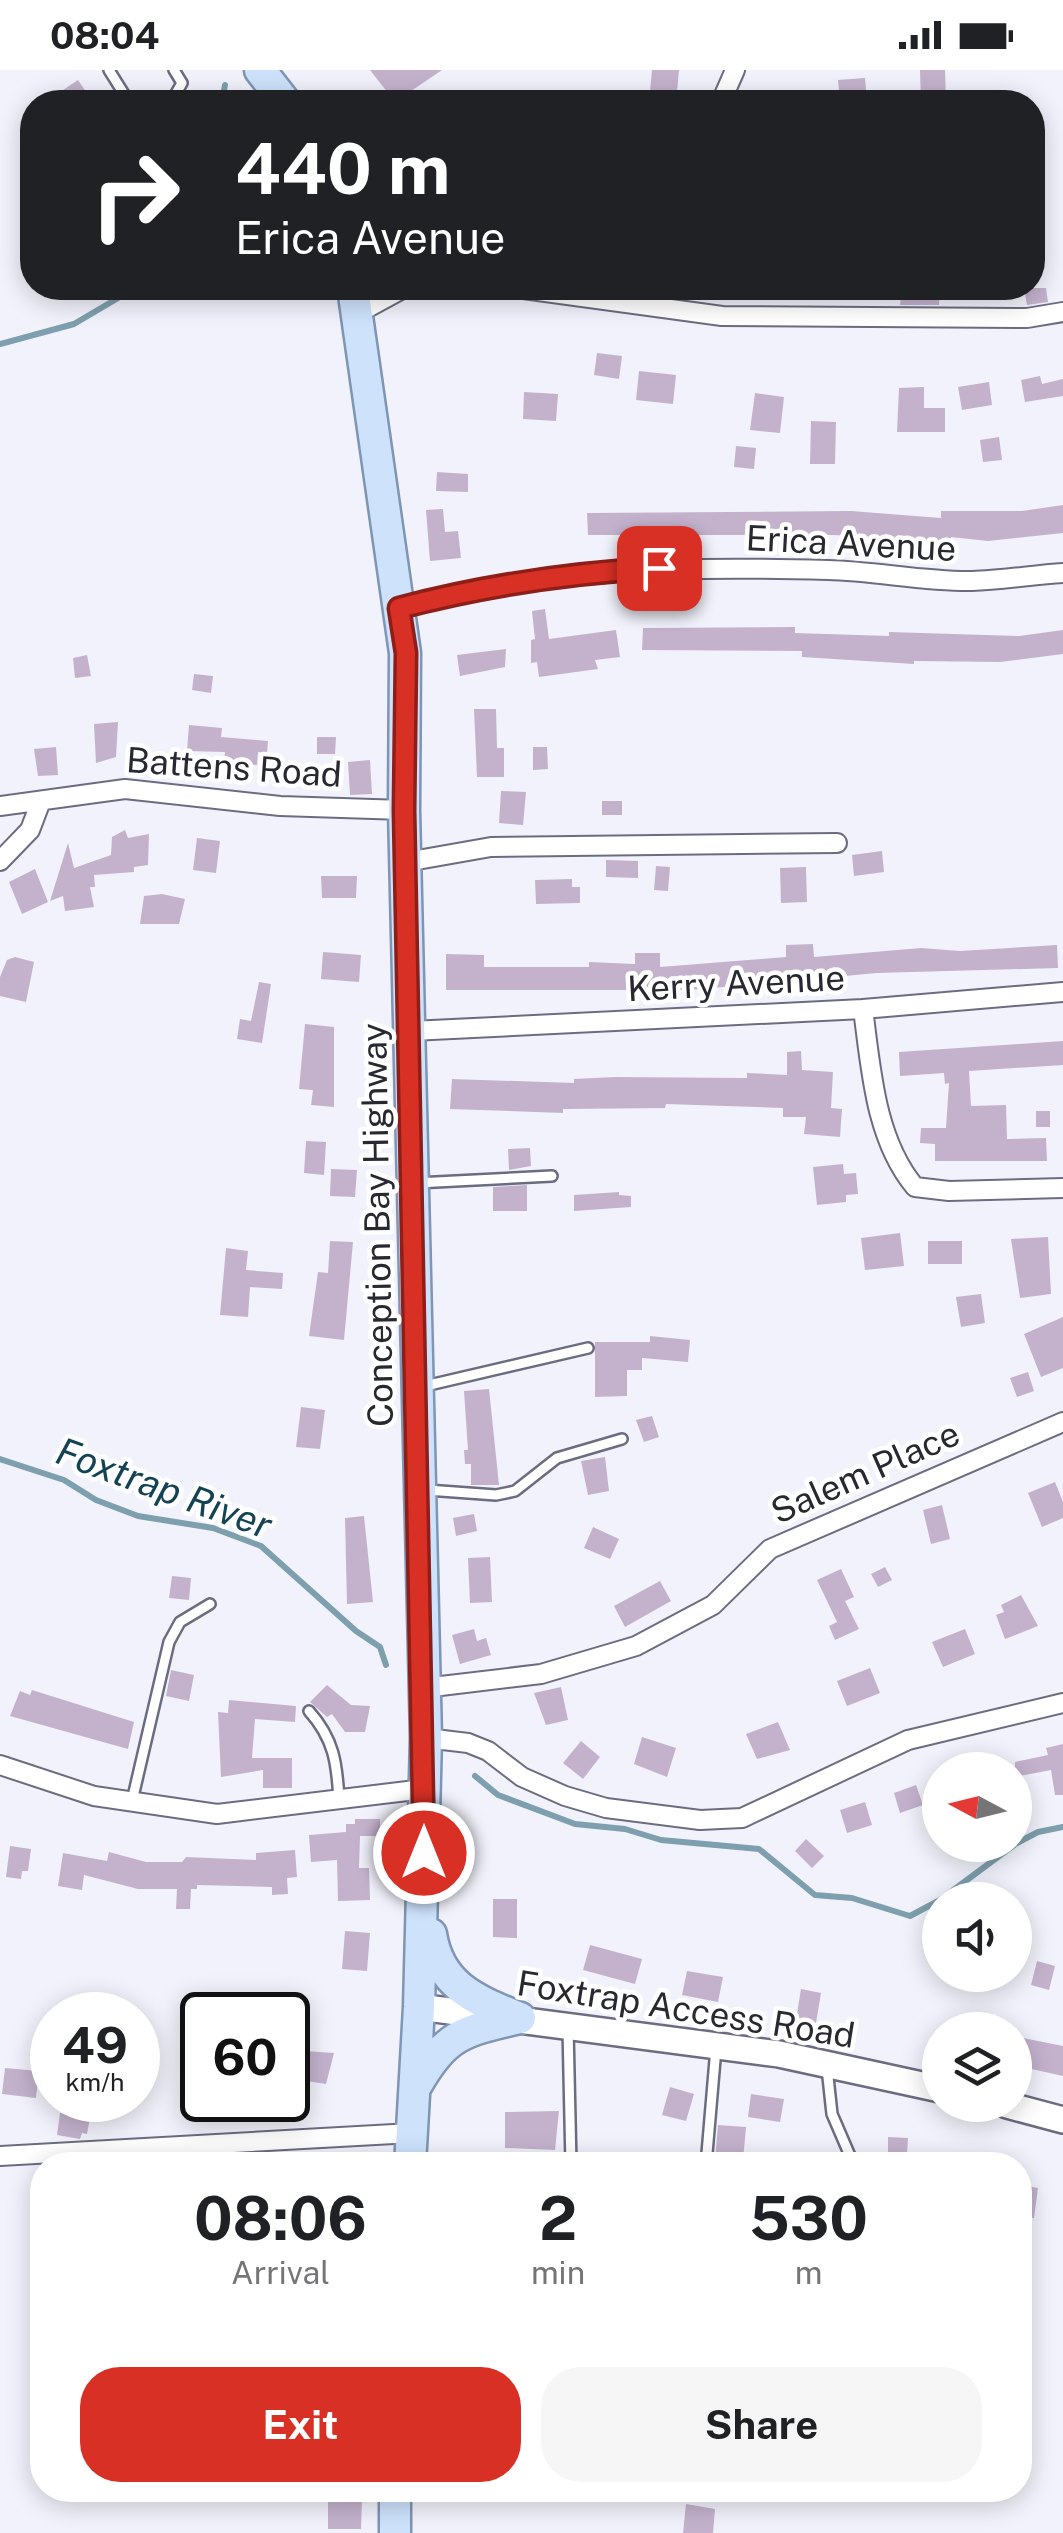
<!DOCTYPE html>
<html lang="en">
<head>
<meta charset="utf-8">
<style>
  :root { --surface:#fff; --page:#f6f6f6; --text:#202124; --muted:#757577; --accent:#d93025 }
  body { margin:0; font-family:"Public Sans",sans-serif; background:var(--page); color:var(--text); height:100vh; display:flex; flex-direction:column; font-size:38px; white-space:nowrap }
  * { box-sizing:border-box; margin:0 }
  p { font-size:32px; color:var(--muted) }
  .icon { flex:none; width:55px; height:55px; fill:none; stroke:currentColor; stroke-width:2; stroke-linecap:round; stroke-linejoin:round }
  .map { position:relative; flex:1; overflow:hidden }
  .sheet { position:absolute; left:30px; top:2082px; width:1002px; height:350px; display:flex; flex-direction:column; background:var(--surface); border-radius:40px; box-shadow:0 5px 25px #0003 }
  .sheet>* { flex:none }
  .top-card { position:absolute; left:20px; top:20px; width:1025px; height:210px; border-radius:40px; box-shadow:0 5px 25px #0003; background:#202124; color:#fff; overflow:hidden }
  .needle { width:65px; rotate:277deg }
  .tools { position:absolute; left:922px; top:1682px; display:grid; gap:20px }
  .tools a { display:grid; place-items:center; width:110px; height:110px; border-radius:50%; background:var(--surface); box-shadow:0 5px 25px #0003; font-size:50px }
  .speed { position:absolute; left:30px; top:1922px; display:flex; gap:20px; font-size:50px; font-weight:700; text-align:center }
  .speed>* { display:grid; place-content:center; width:130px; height:130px; border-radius:50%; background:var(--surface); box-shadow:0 5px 25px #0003; line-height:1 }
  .speed small { font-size:25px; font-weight:400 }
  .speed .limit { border:5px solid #111; border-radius:15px; background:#fff; color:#111 }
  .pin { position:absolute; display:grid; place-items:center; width:85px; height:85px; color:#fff; margin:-42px; border-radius:20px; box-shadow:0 5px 15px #0006 }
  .me { position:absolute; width:110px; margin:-55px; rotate:0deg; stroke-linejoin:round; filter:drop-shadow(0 0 8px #0008) }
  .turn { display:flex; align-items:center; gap:35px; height:210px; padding:0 50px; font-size:45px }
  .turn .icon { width:130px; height:130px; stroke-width:2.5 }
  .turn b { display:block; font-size:70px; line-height:85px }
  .eta { display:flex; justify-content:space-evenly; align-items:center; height:170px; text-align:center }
  .eta b { font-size:60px; font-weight:700; line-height:70px }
  .cta { display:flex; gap:20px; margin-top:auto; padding:20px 50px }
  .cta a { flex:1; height:115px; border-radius:40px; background:var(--accent); color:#fff; font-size:40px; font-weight:700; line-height:115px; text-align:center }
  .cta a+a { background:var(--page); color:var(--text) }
  .status { display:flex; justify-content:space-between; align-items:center; height:70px; padding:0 50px; background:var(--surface); direction:ltr }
  .status svg { height:28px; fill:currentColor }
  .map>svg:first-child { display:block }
</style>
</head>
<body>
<div class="status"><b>08:04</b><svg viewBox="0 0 49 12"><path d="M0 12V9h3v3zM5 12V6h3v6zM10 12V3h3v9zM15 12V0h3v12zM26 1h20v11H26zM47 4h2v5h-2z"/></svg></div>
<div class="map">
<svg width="1063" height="2463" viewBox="0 0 1063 2463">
  <rect width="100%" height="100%" fill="#f2f2fc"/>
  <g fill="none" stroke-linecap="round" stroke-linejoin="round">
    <path stroke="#7e9fad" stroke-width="6" d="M222,32L225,15
      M0,274L74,254L135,218
      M0,1389L64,1410L96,1430L138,1446L213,1458L261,1476L356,1561L380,1577L386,1595
      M475,1706L498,1725L575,1754L625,1759L661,1770L759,1779L815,1825L852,1828L910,1846L940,1830
      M1015,1774L1038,1762L1063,1757
      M940,1830L1014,1775"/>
  </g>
  <path fill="#c4b2cd" d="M370,0H442L395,32Z
    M652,0H679L676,32H649Z
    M920,0H945L946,32H921Z
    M865,8L867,32H840L838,10Z
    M78,10L93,32H45Z
    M910,218H940L939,235H900L902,221H910Z
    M1024,218H1046L1048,232L1027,235Z
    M597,283L622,286L619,309L594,305Z
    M639,301L676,305L673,334L636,330Z
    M1040,306L1042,314L1063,309V326L1025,332L1021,310Z
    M989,312L992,335L962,340L958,317Z
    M924,317V338H945V362H897L899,318Z
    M524,322L558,324L556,351L523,349Z
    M755,323L784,327L780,363L750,360Z
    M811,351L836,352L835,394H810Z
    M999,367L1002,390L983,392L980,370Z
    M736,376L756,378L754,399L734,397Z
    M437,402L468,404V422L436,421Z
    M1063,435V463L988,471L951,467V472H888V467L832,465H588L587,443L851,441L941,448V441H1022Z
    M443,439L445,462L458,461L461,488L430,491L426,440Z
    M545,539L549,569L616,560L620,587L595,590L598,599L539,607L537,592L531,593V570L535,569L532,541Z
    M795,557V563L889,566V562L1019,566L1063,560V584L1000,592L914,591V594L802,587V581L642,580L643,558Z
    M506,579L505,597L460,606L457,585Z
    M87,585L91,606L75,608L73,588Z
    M194,604L213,606L211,623L192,620Z
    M474,639H496L497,678H504V707H477Z
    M118,652L116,687L96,693L94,654Z
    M189,655L222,658L221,667L268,671L267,683L258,682L257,695L224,692L225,682L187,681Z
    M317,667H336L335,684H317Z
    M56,677L58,705L38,706L34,679Z
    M533,677H547L548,699L533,700Z
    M370,690L372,724L350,725L348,692Z
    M501,721L526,722L523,755L499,753Z
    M602,731H622V745H602Z
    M125,760L128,768L149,764L148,795L134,797V802L94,805L95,817H90L94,837L65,841L63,826L50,831L68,773L74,798L111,785L112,767Z
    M197,768L220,771L216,803L193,800Z
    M882,781L884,802L854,806L852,785Z
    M606,790L638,791V808L606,807Z
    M656,796L670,797L668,821L654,820Z
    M806,797L807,832L781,833L780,798Z
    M35,799L48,832L22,844L9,812Z
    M321,806H357L356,828H322Z
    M572,809V817H580V833L536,834L535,810Z
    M162,824L185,829L179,854H140L144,826Z
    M813,874L814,887L921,878L960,881L1057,875L1058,898L877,903L690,920H446V884L484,885V897H589V892L635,894V883H660V897L786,887V875Z
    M323,882L361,885L359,912L321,909Z
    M15,887L34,892L26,932L0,926V907L7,890Z
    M259,912L271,914L262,973L237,969L240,949L251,951Z
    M305,954L334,957V1037L311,1035L313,1020L299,1019Z
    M1063,971V995L969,1001L971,1036L1006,1035L1007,1069L1046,1068L1047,1091H935V1074L920,1073L921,1058H946L949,1013L945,1014L944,1003L900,1006L899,982Z
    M801,981L802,1000L833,1002L831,1038L842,1039L840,1067L804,1064L806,1047H783V1038L666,1034L665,1038L563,1039V1043L450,1039L452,1009L574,1013V1009L615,1007L747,1008V1003L787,1005V982Z
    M1036,1041H1050V1057H1036Z
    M306,1071L326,1072L324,1105L304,1103Z
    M530,1078L531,1096L509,1100L508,1079Z
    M843,1094L844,1104L856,1103L858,1124L846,1125V1132L817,1135L813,1097Z
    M331,1099L357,1100L355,1127L330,1126Z
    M527,1115V1141H493V1117Z
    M619,1122V1125L631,1126V1137L574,1141V1125Z
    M900,1163L904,1196L865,1200L861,1168Z
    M1048,1167L1051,1224L1020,1228L1011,1169Z
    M330,1171L353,1172L344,1270L309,1266L318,1202L328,1203Z
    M928,1171H962V1194H928Z
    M226,1178L248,1181L246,1200L283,1203L282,1219L250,1217L248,1247L220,1245Z
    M981,1224L985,1253L961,1257L956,1227Z
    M1063,1247V1298L1041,1307L1024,1264Z
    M650,1266L690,1270L688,1292L642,1288V1300H627V1326L595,1327V1272H650Z
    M1028,1302L1034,1321L1017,1327L1010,1308Z
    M489,1319L499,1415H471V1394H465L464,1380H468L464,1321Z
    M301,1337L325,1340L320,1379L296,1377Z
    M652,1346L659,1367L644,1372L636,1350Z
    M605,1387L609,1421L588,1425L581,1391Z
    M1055,1412L1063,1432V1448L1042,1457L1028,1423Z
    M942,1435L950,1469L931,1474L923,1440Z
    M474,1444L477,1461L456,1466L453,1448Z
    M364,1446L373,1532L347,1534L345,1448Z
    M593,1457L619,1469L610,1489L584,1478Z
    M490,1487L492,1532L470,1533L468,1488Z
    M885,1497L892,1510L878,1517L871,1504Z
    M841,1499L854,1527L845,1531L859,1559L835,1570L829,1556L837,1552L817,1510Z
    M172,1506L191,1508L189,1530L169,1528Z
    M660,1511L671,1531L625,1557L614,1536Z
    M1021,1525L1038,1556L1005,1569L996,1545L1004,1542L1001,1535Z
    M474,1559L477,1571L486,1568L491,1585L460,1594L452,1565Z
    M965,1559L975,1584L943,1597L932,1572Z
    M870,1598L880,1623L847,1636L837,1611Z
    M171,1600L194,1605L189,1631L166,1626Z
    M327,1615L351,1635L370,1636L365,1662H345L332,1644L327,1647L310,1632Z
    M561,1617L568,1650L546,1655L534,1623Z
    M32,1620L134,1652L128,1679L10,1646L20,1621L30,1625Z
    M229,1630L296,1636L295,1652L255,1649L252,1688H292V1718H263V1700L221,1707L218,1642L228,1643Z
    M778,1652L790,1680L757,1689L746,1664Z
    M642,1667L676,1678L667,1707L634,1694Z
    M581,1671L600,1687L583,1709L563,1693Z
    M1063,1674V1725H1055L1051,1700L1015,1707V1692L1048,1685L1046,1678Z
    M916,1715L923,1735L900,1743L894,1723Z
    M865,1732L872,1755L847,1763L840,1740Z
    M355,1749H380V1766H360L359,1798H369L370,1830L338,1831L337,1790L311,1792L309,1765L346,1762V1754H355Z
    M806,1769L824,1786L812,1798L795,1781Z
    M10,1776L31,1779L28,1801H22L21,1809L6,1807Z
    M295,1780L297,1807L287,1808L288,1824L272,1825V1817L197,1815V1819H191L190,1839H176L177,1819H138L84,1805L82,1820L58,1816L63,1783L107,1791L109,1782L146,1792H182L186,1787L256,1790V1783Z
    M493,1829H517V1868L493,1867Z
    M345,1861L370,1863L367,1901L342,1899Z
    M590,1875L642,1889L635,1914L583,1900Z
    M1037,1891L1055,1896L1049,1920L1031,1915Z
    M687,1901L723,1907L718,1932L682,1925Z
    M801,1919L821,1923L816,1953L796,1950Z
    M275,1926L293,1928L292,1945H274Z
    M967,1945L1009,1952V1960H965Z
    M1018,1967L1063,1976V2006L1018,1996Z
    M305,1981L334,1983L326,2014L293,2009L294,1990H304Z
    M5,1998L39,2001L36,2028L2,2024Z
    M670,2017L694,2024L686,2051L662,2045Z
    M751,2024L784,2029L780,2052L748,2047Z
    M559,2041L555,2080L505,2078V2042Z
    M60,2043L90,2048L87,2064L82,2063L80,2069L57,2065Z
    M718,2055L746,2057L743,2091L715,2090Z
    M888,2067L908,2068L907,2084L888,2083Z
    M1020,2115L1038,2118L1034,2148L1020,2146Z
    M328,2429H362L361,2459H328Z
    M686,2434L715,2439L713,2463H683Z"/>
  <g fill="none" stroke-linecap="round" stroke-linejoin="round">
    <defs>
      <path id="lane" d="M109,0L129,32
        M171,32L182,13L174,0
        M416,1113L552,1106
        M425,1316L588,1278
        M427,1420L496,1425L515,1421L557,1388L622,1369
        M309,1641C334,1669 337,1693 339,1730
        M132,1731L169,1572L180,1552L210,1534
        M568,1958L571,2095
        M827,1998L832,2044L854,2095
        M706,2095L716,1978"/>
      <path id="street" d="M721,32L735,0
        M516,218L722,246L1027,248L1063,242
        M358,243L404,218
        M399,538C549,498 674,496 828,500C875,501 926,512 972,511C1002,510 1033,505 1063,503
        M0,736L125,719L280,736L404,740
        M0,791L30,760L41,731
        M406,792L491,777L837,773
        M863,939C871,999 875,1069 915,1117L949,1121L1063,1118
        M411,961L863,939L1063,922
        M424,1618L541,1604L636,1576L713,1535L770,1479L1063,1352
        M426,1668L468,1673L488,1681L522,1707L565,1726L606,1738L700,1750L742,1748L908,1670L1063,1633
        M0,1695L94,1726L217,1744L424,1719
        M0,2086L412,2063"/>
      <path id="secondary" d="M419,1937L779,1984L940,2019
        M1007,2035L1063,2050"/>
      <path id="primary" d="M260,0L285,32
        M353,218L405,583L404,740L426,1668L419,1937L410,2095
        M431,1864C439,1916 476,1930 520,1948
        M416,2016C446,1964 463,1961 520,1948
        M395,2420V2463"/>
    </defs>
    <use href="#lane" stroke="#6c6c81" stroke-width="14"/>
    <use href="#street" stroke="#6c6c81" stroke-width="22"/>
    <use href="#secondary" stroke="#6c6c81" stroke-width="30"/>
    <use href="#primary" stroke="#7f95b4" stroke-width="35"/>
    <use href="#lane" stroke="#fff" stroke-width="9"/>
    <use href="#street" stroke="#fff" stroke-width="18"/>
    <use href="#secondary" stroke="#fff" stroke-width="25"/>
    <use href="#primary" stroke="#cee2fc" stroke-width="30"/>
  </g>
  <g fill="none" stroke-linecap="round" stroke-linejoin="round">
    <defs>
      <path id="route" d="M424,1783L404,740L406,583L399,538C486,515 569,503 659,498"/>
    </defs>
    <use href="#route" stroke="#8d1f18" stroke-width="25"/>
    <use href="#route" stroke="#d93025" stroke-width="18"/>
  </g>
  <g text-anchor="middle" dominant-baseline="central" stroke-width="9" stroke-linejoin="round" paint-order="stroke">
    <g font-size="35" fill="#282831" stroke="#fff">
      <text transform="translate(851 473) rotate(3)">Erica Avenue</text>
      <text transform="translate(234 697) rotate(4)">Battens Road</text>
      <text transform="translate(736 913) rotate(-3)">Kerry Avenue</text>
      <text transform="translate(377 1155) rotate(-91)">Conception Bay Highway</text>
      <text transform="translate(865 1402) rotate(-24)">Salem Place</text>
      <text transform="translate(686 1939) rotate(9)">Foxtrap Access Road</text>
    </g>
    <g font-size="38" font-style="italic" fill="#144354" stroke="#fff">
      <text transform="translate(164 1418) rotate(20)">Foxtrap River</text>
    </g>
  </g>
</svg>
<div class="tools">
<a><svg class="needle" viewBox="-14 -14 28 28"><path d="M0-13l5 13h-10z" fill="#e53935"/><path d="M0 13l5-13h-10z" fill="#757577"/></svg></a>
<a><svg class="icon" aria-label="sound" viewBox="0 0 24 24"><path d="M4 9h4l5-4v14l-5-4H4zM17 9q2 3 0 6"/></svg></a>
<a><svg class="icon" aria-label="layers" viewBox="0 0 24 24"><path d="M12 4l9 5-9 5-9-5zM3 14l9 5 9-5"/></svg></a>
</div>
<div class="speed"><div>49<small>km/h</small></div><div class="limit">60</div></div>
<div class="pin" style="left:659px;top:498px;background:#d93025"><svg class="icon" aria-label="arrive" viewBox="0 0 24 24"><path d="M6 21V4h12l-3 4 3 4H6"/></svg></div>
<svg class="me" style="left:424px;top:1783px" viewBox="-20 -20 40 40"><circle r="17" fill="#d93025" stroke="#fff" stroke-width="3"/><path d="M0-11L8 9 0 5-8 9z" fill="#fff"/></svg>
<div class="top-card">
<div class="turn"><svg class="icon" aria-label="right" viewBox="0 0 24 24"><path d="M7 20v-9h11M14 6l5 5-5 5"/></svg><div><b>440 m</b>Erica Avenue</div></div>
</div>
<section class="sheet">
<div class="eta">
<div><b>08:06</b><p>Arrival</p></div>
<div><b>2</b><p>min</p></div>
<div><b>530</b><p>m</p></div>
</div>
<div class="cta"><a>Exit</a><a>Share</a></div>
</section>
</div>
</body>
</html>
